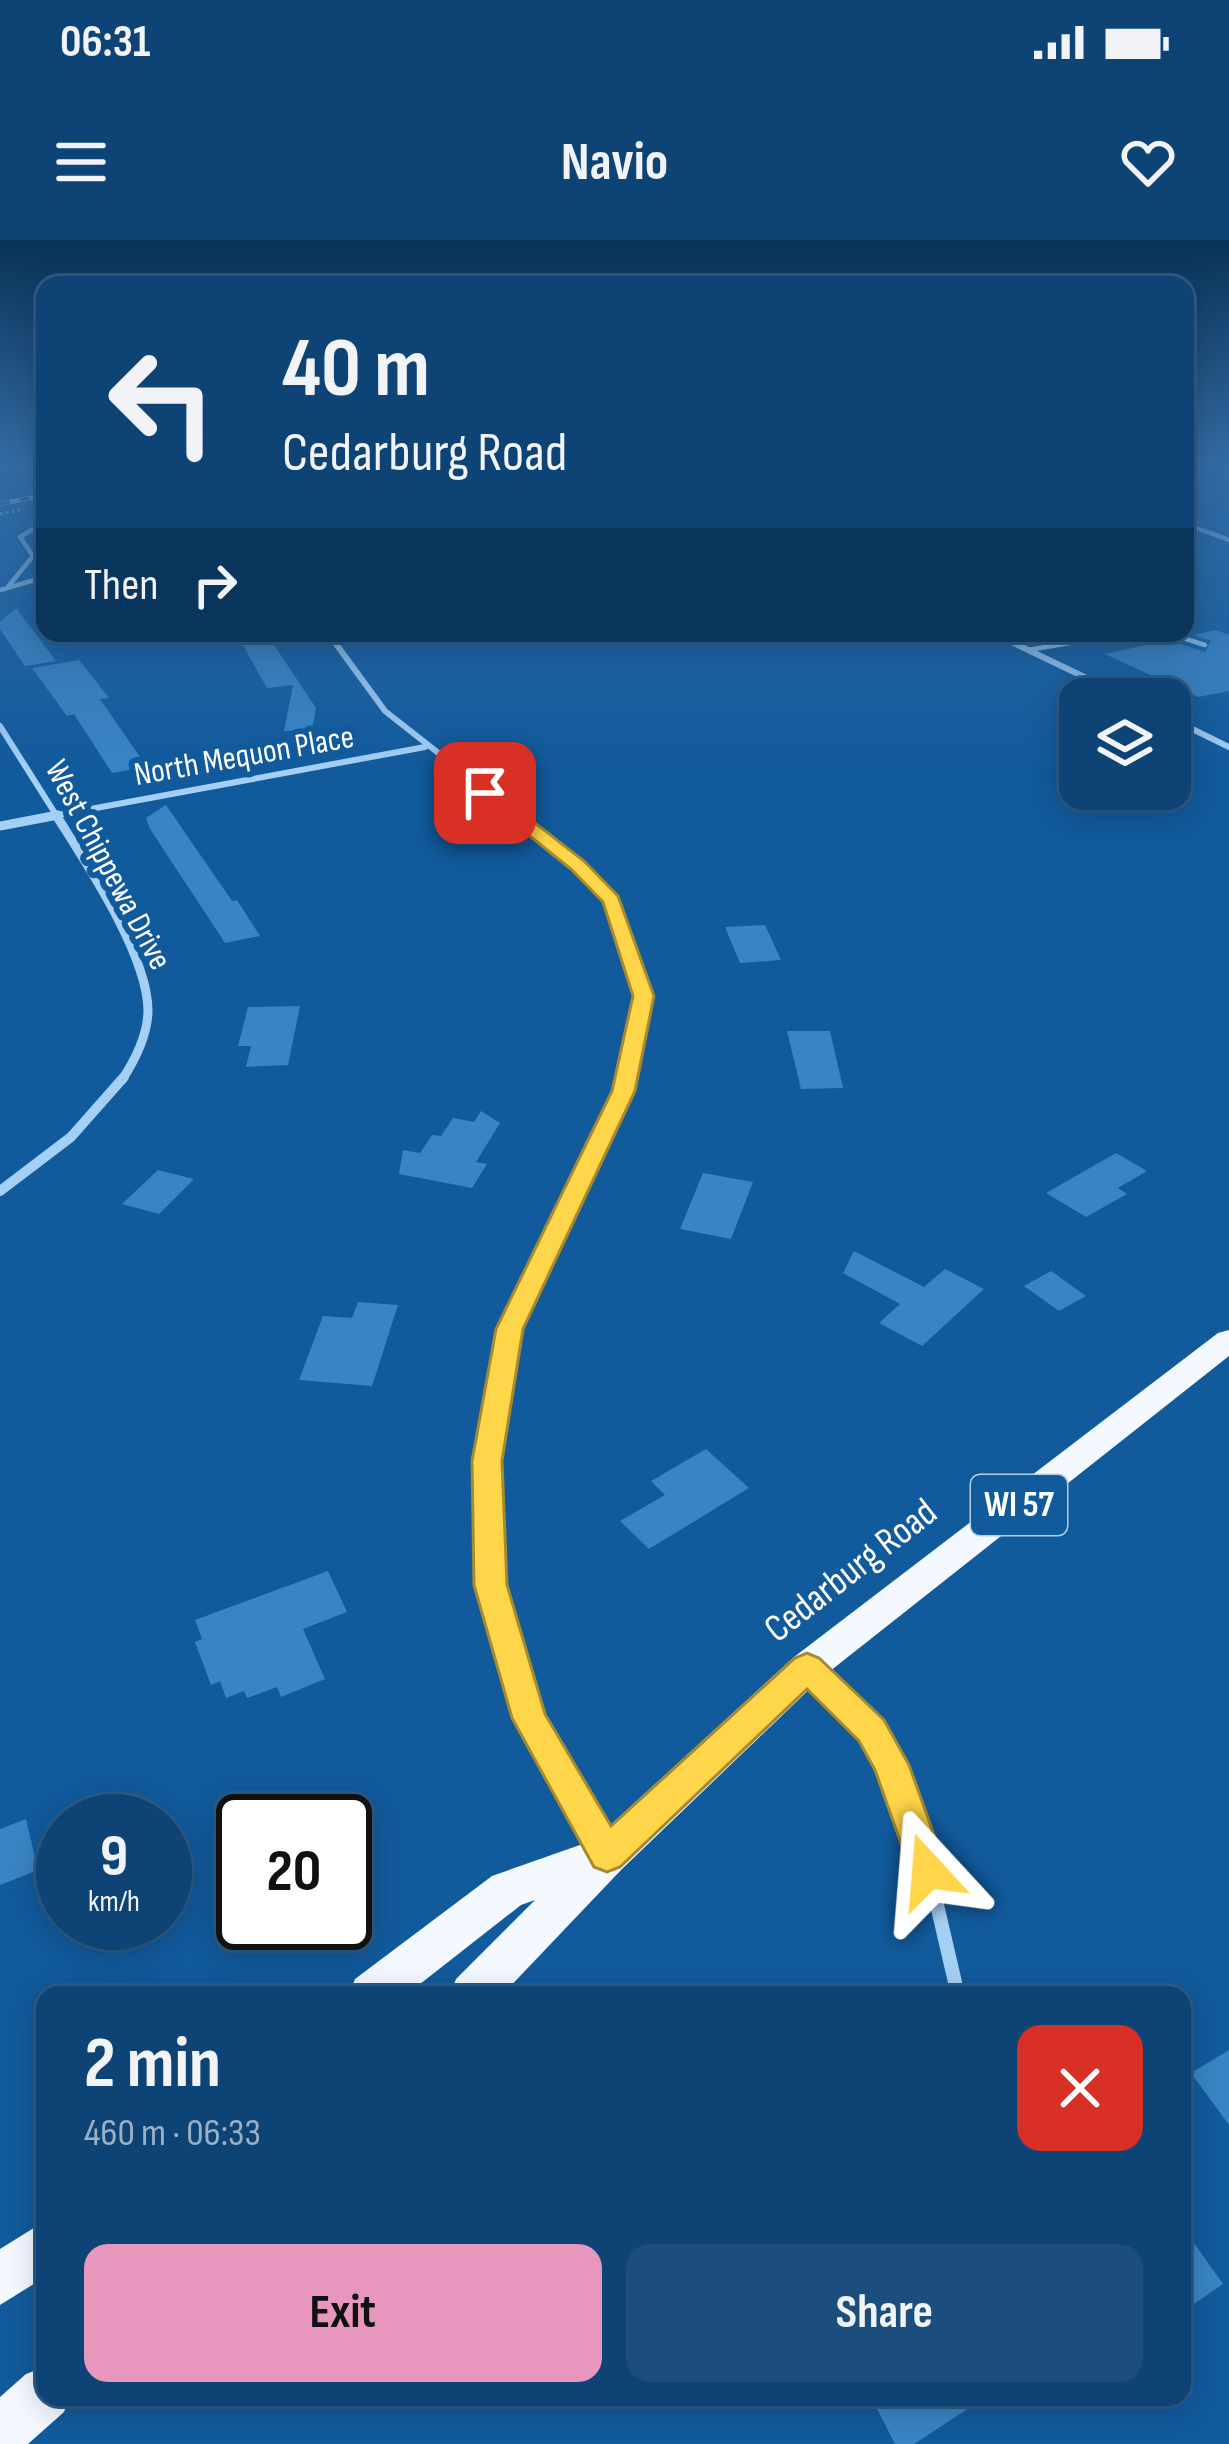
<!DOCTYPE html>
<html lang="en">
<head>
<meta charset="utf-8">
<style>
  :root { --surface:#0d4475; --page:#1b4e7d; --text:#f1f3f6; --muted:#9ab0c5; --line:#2d5c87; --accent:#e797bd }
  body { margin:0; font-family:"Sofia Sans Condensed",sans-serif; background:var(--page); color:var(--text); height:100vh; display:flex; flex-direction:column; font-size:45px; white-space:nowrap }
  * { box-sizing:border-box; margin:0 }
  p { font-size:39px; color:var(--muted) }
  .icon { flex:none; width:66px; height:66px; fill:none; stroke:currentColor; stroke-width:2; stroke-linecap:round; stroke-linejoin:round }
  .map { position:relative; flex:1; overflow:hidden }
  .panel { position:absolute; left:36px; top:1746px; width:1155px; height:420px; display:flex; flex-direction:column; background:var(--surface); border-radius:24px; box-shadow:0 6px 30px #0003,0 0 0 3px var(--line) }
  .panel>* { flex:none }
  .guide { position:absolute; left:36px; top:36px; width:1158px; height:366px; border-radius:24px; box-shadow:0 6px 30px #0003,0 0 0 3px var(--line); background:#0d4475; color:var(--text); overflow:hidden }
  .fabs { position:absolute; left:1059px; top:438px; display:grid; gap:24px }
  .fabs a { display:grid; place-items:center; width:132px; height:132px; border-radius:24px; background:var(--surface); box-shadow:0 6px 30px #0003,0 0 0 3px var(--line); font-size:60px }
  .speed { position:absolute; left:36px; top:1554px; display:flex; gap:24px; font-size:60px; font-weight:700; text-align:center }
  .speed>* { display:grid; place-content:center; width:156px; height:156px; border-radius:50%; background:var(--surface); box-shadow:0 6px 30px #0003,0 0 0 3px var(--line); line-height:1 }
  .speed small { font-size:30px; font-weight:400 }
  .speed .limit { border:6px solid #111; border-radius:18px; background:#fff; color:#111 }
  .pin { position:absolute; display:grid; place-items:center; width:102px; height:102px; color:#fff; margin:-51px; border-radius:24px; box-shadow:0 6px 18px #0006 }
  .me { position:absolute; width:132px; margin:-66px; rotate:341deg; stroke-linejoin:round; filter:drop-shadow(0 0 9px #0008) }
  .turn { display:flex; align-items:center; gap:42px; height:252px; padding:0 48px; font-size:54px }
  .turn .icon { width:156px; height:156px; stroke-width:2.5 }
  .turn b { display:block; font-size:84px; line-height:102px }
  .then { display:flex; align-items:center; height:114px; padding:0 48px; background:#0003; gap:24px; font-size:45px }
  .round { display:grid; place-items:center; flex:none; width:126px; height:126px; border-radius:24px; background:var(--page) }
  .overview { display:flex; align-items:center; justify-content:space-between; height:204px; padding:0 48px }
  h1 { font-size:72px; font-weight:700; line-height:90px }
  .action { display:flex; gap:24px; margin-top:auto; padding:24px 48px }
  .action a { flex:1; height:138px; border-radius:24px; background:var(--accent); color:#111; font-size:48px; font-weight:700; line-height:138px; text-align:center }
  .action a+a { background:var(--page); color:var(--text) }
  .status { display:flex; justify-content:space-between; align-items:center; height:84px; padding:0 60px; background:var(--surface); direction:ltr }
  .status svg { height:33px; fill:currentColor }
  header { display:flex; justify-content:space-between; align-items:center; height:156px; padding:0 48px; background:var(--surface); font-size:54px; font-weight:700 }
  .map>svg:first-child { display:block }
</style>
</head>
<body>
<div class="status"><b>06:31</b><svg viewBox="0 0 49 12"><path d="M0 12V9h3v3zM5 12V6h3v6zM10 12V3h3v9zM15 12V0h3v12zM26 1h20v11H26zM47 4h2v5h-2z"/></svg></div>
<header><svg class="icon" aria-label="menu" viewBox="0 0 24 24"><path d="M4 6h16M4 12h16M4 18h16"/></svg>Navio<svg class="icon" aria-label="heart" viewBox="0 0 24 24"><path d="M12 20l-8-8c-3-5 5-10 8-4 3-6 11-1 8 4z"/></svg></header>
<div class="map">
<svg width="1229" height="2204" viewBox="0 0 1229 2204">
  <rect width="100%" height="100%" fill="#115a9c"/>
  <path fill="#3984c4" d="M16,368L56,421L25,426L0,389V382Z
    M1216,390L1229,395V451L1198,457L1105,414L1168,400L1205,412L1211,401L1194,395Z
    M236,393H266L316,468L312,490L284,491L293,445L267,448Z
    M79,420L109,458L100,459L147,527L112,533L74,474L67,476L32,428Z
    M166,565L232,661L237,660L260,696L225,703L150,589L146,578Z
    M765,685L781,720L740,723L725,687Z
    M300,766L288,825L246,827L251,806H238L248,767Z
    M787,791H830L843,848L801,849Z
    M481,871L500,883L476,922L487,924L472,948L399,934L403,910L420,913L432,895L441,896L453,878L474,882Z
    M1116,913L1147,931L1118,948L1127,954L1086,977L1046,953Z
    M158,930L194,939L159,974L122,964Z
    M703,933L753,942L731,999L680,989Z
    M854,1011L924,1047L945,1029L984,1049L922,1106L879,1083L900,1064L843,1033Z
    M1051,1031L1086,1056L1059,1071L1024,1046Z
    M358,1062L398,1065L372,1146L299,1140L323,1076L352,1078Z
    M706,1209L749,1248L649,1309L620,1281L665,1255L651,1241Z
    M328,1331L347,1372L303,1389L325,1439L281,1457L277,1447L247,1458L244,1451L226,1458L220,1441L211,1445L195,1402L202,1399L195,1380Z
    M26,1579L38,1630L0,1645V1589Z
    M1229,1810V1885L1191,1833Z
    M1182,1986L1223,2044L1182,2072Z
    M871,2157H986L914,2204H895Z"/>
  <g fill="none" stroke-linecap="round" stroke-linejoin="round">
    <path stroke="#a5d0f5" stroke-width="3" stroke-dasharray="3 3" stroke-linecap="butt" d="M0,274L24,269"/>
    <path stroke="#a5d0f5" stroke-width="4.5" d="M1167,393L1205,405
      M1028,410L1129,393"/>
    <path stroke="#a5d0f5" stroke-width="10" d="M811,1432C882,1498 902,1531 928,1625"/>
    <path stroke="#a5d0f5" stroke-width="14" d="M927,1622L958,1755"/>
    <path stroke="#a5d0f5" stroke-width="4.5" d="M1185,284L1229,300
      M33,316L20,297L45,282
      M7,348L33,316
      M0,350L45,337"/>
    <path stroke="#a5d0f5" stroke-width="6" d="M328,393L385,471L521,578
      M993,393L1130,459
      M1170,478L1229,507
      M0,486L58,578
      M42,578L425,507"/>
    <path stroke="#a5d0f5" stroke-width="9" d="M56,575C86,623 147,713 148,770C148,794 135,820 122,840
      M517,575L611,660L644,756L626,840
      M0,586L58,575"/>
    <path stroke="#a5d0f5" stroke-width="10" d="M0,951L71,897L124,837
      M494,1181L509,1089L626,837"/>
    <path stroke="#a5d0f5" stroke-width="15" d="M494,1178C478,1272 491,1390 529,1479C549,1523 579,1566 603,1608"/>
    <path fill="#f3f9ff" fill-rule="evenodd" d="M1229,1090V1116L820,1439L622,1629L502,1755H450L456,1739L535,1660L521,1665L406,1755H349L355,1739L492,1636L594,1600L794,1417L1218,1093Z
      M45,1981V2037L0,2065V2009Z
      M45,2127V2157H70L64,2172L28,2204H0V2157L26,2134Z"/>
    <defs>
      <path id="rail" d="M0,264L45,255"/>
    </defs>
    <use href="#rail" stroke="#fff" stroke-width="4.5"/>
    <use href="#rail" stroke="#115a9c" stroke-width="3" stroke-dasharray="10" stroke-linecap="butt"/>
  </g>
  <linearGradient id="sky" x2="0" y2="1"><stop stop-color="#093256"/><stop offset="0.42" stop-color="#326ba4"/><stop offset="1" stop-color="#326ba4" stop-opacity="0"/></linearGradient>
  <rect width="1229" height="531" fill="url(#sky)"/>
  <path fill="#ffd54a" stroke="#a68a30" stroke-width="3" d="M480,549H491L584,621L618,656L654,756L635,851L523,1089L502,1221L507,1345L545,1474L611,1586L795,1418L807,1413L819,1418L884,1480L909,1525L947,1631L942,1643L928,1649L915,1643L875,1530L859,1501L807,1449L620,1627L607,1632L594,1627L512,1478L474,1345L472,1221L496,1089L612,851L633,756L603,662L571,629L480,556Z"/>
  <g text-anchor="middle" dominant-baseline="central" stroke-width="12" stroke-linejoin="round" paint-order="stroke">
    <g font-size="33" fill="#fff" stroke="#115a9c">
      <text transform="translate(244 516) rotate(-10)">North Mequon Place</text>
      <text transform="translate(108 625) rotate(62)">West Chippewa Drive</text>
    </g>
    <rect fill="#115a9c" stroke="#b8cee1" stroke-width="3" x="971" y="1235" width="96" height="60" rx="9"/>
    <g font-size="36" font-weight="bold" fill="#fff">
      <text x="1019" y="1265">WI 57</text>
    </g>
    <g font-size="39" fill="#fff" stroke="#115a9c">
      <text transform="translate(851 1331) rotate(-38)">Cedarburg Road</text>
    </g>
  </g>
</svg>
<div class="fabs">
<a><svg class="icon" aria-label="layers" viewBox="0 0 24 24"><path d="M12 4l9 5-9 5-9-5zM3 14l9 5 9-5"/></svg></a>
</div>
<div class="speed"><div>9<small>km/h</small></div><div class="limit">20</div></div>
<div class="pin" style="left:485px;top:553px;background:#d93025"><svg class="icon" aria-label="arrive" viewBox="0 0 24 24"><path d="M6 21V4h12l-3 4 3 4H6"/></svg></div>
<svg class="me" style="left:928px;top:1631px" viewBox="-20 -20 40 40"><path d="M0-17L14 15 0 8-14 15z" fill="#ffd54a" stroke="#fff" stroke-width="4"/></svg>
<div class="guide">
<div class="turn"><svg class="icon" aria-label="left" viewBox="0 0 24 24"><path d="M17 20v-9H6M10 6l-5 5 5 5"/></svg><div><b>40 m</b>Cedarburg Road</div></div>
<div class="then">Then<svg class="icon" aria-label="right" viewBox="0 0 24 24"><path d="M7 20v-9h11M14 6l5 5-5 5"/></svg></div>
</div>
<section class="panel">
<div class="overview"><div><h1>2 min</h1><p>460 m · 06:33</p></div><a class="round" style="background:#d93025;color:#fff"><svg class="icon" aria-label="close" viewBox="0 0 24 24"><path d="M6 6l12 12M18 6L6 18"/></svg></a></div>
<div class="action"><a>Exit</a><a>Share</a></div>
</section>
</div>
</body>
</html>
